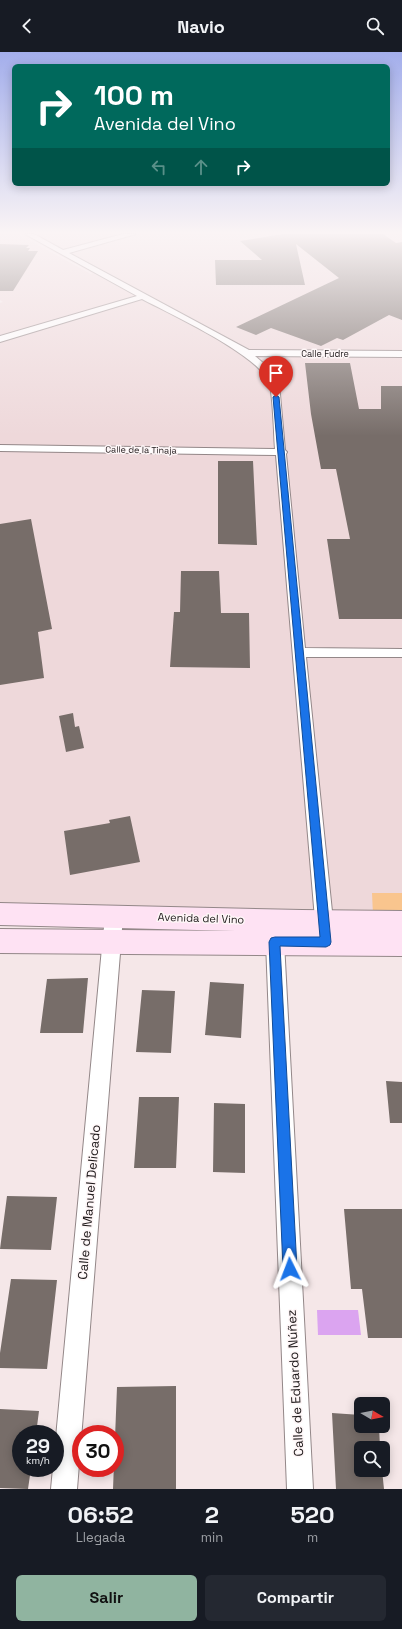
<!DOCTYPE html>
<html lang="es">
<head>
<meta charset="utf-8">
<style>
  :root { --surface:#171b24; --page:#242831; --text:#f1f3f6; --muted:#9ea1a6; --accent:#90b4a0 }
  body { margin:0; font-family:"Space Grotesk",sans-serif; background:var(--page); color:var(--text); height:100vh; display:flex; flex-direction:column; font-size:15px; white-space:nowrap }
  * { box-sizing:border-box; margin:0 }
  p { font-size:13px; color:var(--muted) }
  .icon { flex:none; width:22px; height:22px; fill:none; stroke:currentColor; stroke-width:2; stroke-linecap:round; stroke-linejoin:round }
  .map { position:relative; height:1437px; overflow:hidden }
  .details { display:flex; flex-direction:column; background:var(--surface); flex:1 }
  .details>* { flex:none }
  .banner { position:absolute; left:12px; top:12px; width:378px; height:122px; border-radius:6px; box-shadow:0 2px 10px #0003; background:#00695c; color:#fff; overflow:hidden }
  .needle { width:26px; rotate:100deg }
  .buttons { position:absolute; left:354px; top:1345px; display:grid; gap:8px }
  .buttons a { display:grid; place-items:center; width:36px; height:36px; border-radius:6px; background:var(--surface); box-shadow:0 2px 10px #0003; font-size:20px }
  .speed { position:absolute; left:12px; top:1373px; display:flex; gap:8px; font-size:20px; font-weight:700; text-align:center }
  .speed>* { display:grid; place-content:center; width:52px; height:52px; border-radius:50%; background:var(--surface); box-shadow:0 2px 10px #0003; line-height:1 }
  .speed small { font-size:10px; font-weight:400 }
  .speed .limit { border:6px solid #d22; background:#fff; color:#111 }
  .pin { position:absolute; display:grid; place-items:center; width:34px; height:34px; color:#fff; margin:-41px -17px; border-radius:50% 50% 50% 0; rotate:-45deg; box-shadow:0 0 4px #0007 }
  .pin .icon { rotate:45deg }
  .me { position:absolute; width:44px; margin:-22px; rotate:357deg; stroke-linejoin:round; filter:drop-shadow(0 0 3px #0008) }
  .turn { display:flex; align-items:center; gap:14px; height:84px; padding:0 16px; font-size:18px }
  .turn .icon { width:52px; height:52px; stroke-width:2.5 }
  .turn b { display:block; font-size:28px; line-height:34px }
  .lanes { display:flex; align-items:center; height:38px; padding:0 16px; background:#0003; justify-content:center; gap:20px; direction:ltr }
  .lanes .off { opacity:.35 }
  .eta { display:flex; justify-content:space-evenly; align-items:center; height:68px; text-align:center }
  .eta b { font-size:24px; font-weight:700; line-height:28px }
  .primary-button { display:flex; gap:8px; margin-top:auto; padding:8px 16px }
  .primary-button a { flex:1; height:46px; border-radius:6px; background:var(--accent); color:#111; font-size:16px; font-weight:700; line-height:46px; text-align:center }
  .primary-button a+a { background:var(--page); color:var(--text) }
  header { display:flex; justify-content:space-between; align-items:center; height:52px; padding:0 16px; background:var(--surface); font-size:18px; font-weight:700 }
  .map>svg:first-child { display:block }
</style>
</head>
<body>
<header><svg class="icon" aria-label="back" viewBox="0 0 24 24"><path d="M15 5l-7 7 7 7"/></svg>Navio<svg class="icon" aria-label="search" viewBox="0 0 24 24"><circle cx="10" cy="10" r="6"/><path d="M15 15l6 6"/></svg></header>
<div class="map">
<svg width="402" height="1437" viewBox="0 0 402 1437">
  <rect width="100%" height="100%" fill="#f5e7e8"/>
  <path fill="#eed8da" d="M0,182H18L91,222L92,221L21,182H402V870L0,862V251L3,250L0,248Z"/>
  <path fill="#f9c58e" d="M372,841H402V863H373Z"/>
  <path fill="#dba4f0" d="M317,1258H358L361,1283H318Z"/>
  <path fill="#776d69" d="M283,182H383L396,191L402,190V268L389,263L343,288L337,286L321,294L271,276L256,283L236,275L339,226L296,192L305,233H216L215,208H262L240,189Z
    M0,192L29,193L26,196H30L28,199H38L13,239H0Z
    M305,311H350L359,357H381V334H402V567H339L327,487H350L336,417H321L311,362Z
    M218,409H253L257,493L218,492Z
    M31,467L52,577L38,580L44,626L0,633V472Z
    M181,519H219L221,561H249L250,616L170,615L174,560H180Z
    M73,661L75,675L79,674L84,696L66,700L59,664Z
    M130,764L140,810L70,823L64,779L110,771L109,768Z
    M88,926L83,981H40L47,927Z
    M210,930L244,932L241,986L205,983Z
    M142,938L175,939L171,1001L136,1000Z
    M386,1029L402,1030V1071H390Z
    M139,1045H179L176,1116H134Z
    M214,1051L245,1052V1121L213,1120Z
    M7,1144L57,1145L51,1198L0,1197Z
    M344,1157H402V1286H368L362,1237H351Z
    M11,1227L57,1228L47,1317L0,1316V1301Z
    M176,1334V1437H113L117,1335Z
    M0,1357L39,1359L36,1382H21V1416H31L28,1437L0,1436Z
    M332,1361L361,1363V1374H379L380,1396H361V1418H382L384,1437H336Z"/>
  <g fill="none" stroke-linecap="round" stroke-linejoin="round">
    <defs>
      <path id="street" d="M25,182H34L63,198L123,182H136L69,201L249,298L402,299V305L255,304L269,316L279,331L285,398L287,400L286,402L305,596L402,597V605H306L334,879L331,884L325,887L319,884L316,879L276,403L0,399V393L275,397C274,383 273,341 269,330C257,302 172,263 142,247L0,290V284L137,244Z
        M114,856L120,859L123,864L77,1437H51L53,1416H55V1396L105,864L108,859Z
        M275,882L281,884L284,890L313,1437H287L266,890L269,884Z"/>
      <path id="secondary" d="M0,851L302,858L402,859V904L0,901V877L236,879L0,873Z"/>
    </defs>
    <use href="#street" stroke="#938788" stroke-width="2"/>
    <use href="#secondary" stroke="#938788" stroke-width="2"/>
    <use href="#street" fill="#fff" fill-rule="evenodd"/>
    <use href="#secondary" fill="#fee2f3" fill-rule="evenodd"/>
  </g>
  <linearGradient id="sky" x2="0" y2="1"><stop stop-color="#a3aeeb"/><stop offset="0.47" stop-color="#faf4f5"/><stop offset="1" stop-color="#faf4f5" stop-opacity="0"/></linearGradient>
  <rect width="402" height="384" fill="url(#sky)"/>
  <path fill="#1a73e8" stroke="#114b97" d="M276,343L279,345L331,890L330,893L326,895L280,894L297,1217L295,1222L290,1224L285,1222L283,1217L269,890L271,886L275,885H320L273,345Z"/>
  <g text-anchor="middle" dominant-baseline="central" stroke-width="3" stroke-linejoin="round" paint-order="stroke">
    <g font-size="9" fill="#1e191a" stroke="#fef6f7">
      <text x="325" y="302">Calle Fudre</text>
      <text transform="translate(141 398) rotate(1)">Calle de la Tinaja</text>
    </g>
    <g font-size="11" fill="#1e191a" stroke="#fef6f7">
      <text transform="translate(201 866) rotate(2)">Avenida del Vino</text>
    </g>
    <g font-size="13" fill="#1e191a" stroke="#fef6f7">
      <text transform="translate(89 1150) rotate(-85)">Calle de Manuel Delicado</text>
      <text transform="translate(295 1331) rotate(-93)">Calle de Eduardo Núñez</text>
    </g>
  </g>
</svg>
<div class="buttons">
<a><svg class="needle" viewBox="-14 -14 28 28"><path d="M0-13l5 13h-10z" fill="#e53935"/><path d="M0 13l5-13h-10z" fill="#9ea1a6"/></svg></a>
<a><svg class="icon" aria-label="search" viewBox="0 0 24 24"><circle cx="10" cy="10" r="6"/><path d="M15 15l6 6"/></svg></a>
</div>
<div class="speed"><div>29<small>km/h</small></div><div class="limit">30</div></div>
<div class="pin" style="left:276px;top:345px;background:#d93025"><svg class="icon" aria-label="arrive" viewBox="0 0 24 24"><path d="M6 21V4h12l-3 4 3 4H6"/></svg></div>
<svg class="me" style="left:290px;top:1217px" viewBox="-20 -20 40 40"><path d="M0-17L14 15 0 8-14 15z" fill="#1a73e8" stroke="#fff" stroke-width="4"/></svg>
<div class="banner">
<div class="turn"><svg class="icon" aria-label="right" viewBox="0 0 24 24"><path d="M7 20v-9h11M14 6l5 5-5 5"/></svg><div><b>100 m</b>Avenida del Vino</div></div>
<div class="lanes"><svg class="icon off" aria-label="left" viewBox="0 0 24 24"><path d="M17 20v-9H6M10 6l-5 5 5 5"/></svg><svg class="icon off" aria-label="ahead" viewBox="0 0 24 24"><path d="M12 20V5M6 11l6-6 6 6"/></svg><svg class="icon" aria-label="right" viewBox="0 0 24 24"><path d="M7 20v-9h11M14 6l5 5-5 5"/></svg></div>
</div>
</div>
<section class="details">
<div class="eta">
<div><b>06:52</b><p>Llegada</p></div>
<div><b>2</b><p>min</p></div>
<div><b>520</b><p>m</p></div>
</div>
<div class="primary-button"><a>Salir</a><a>Compartir</a></div>
</section>
</body>
</html>
